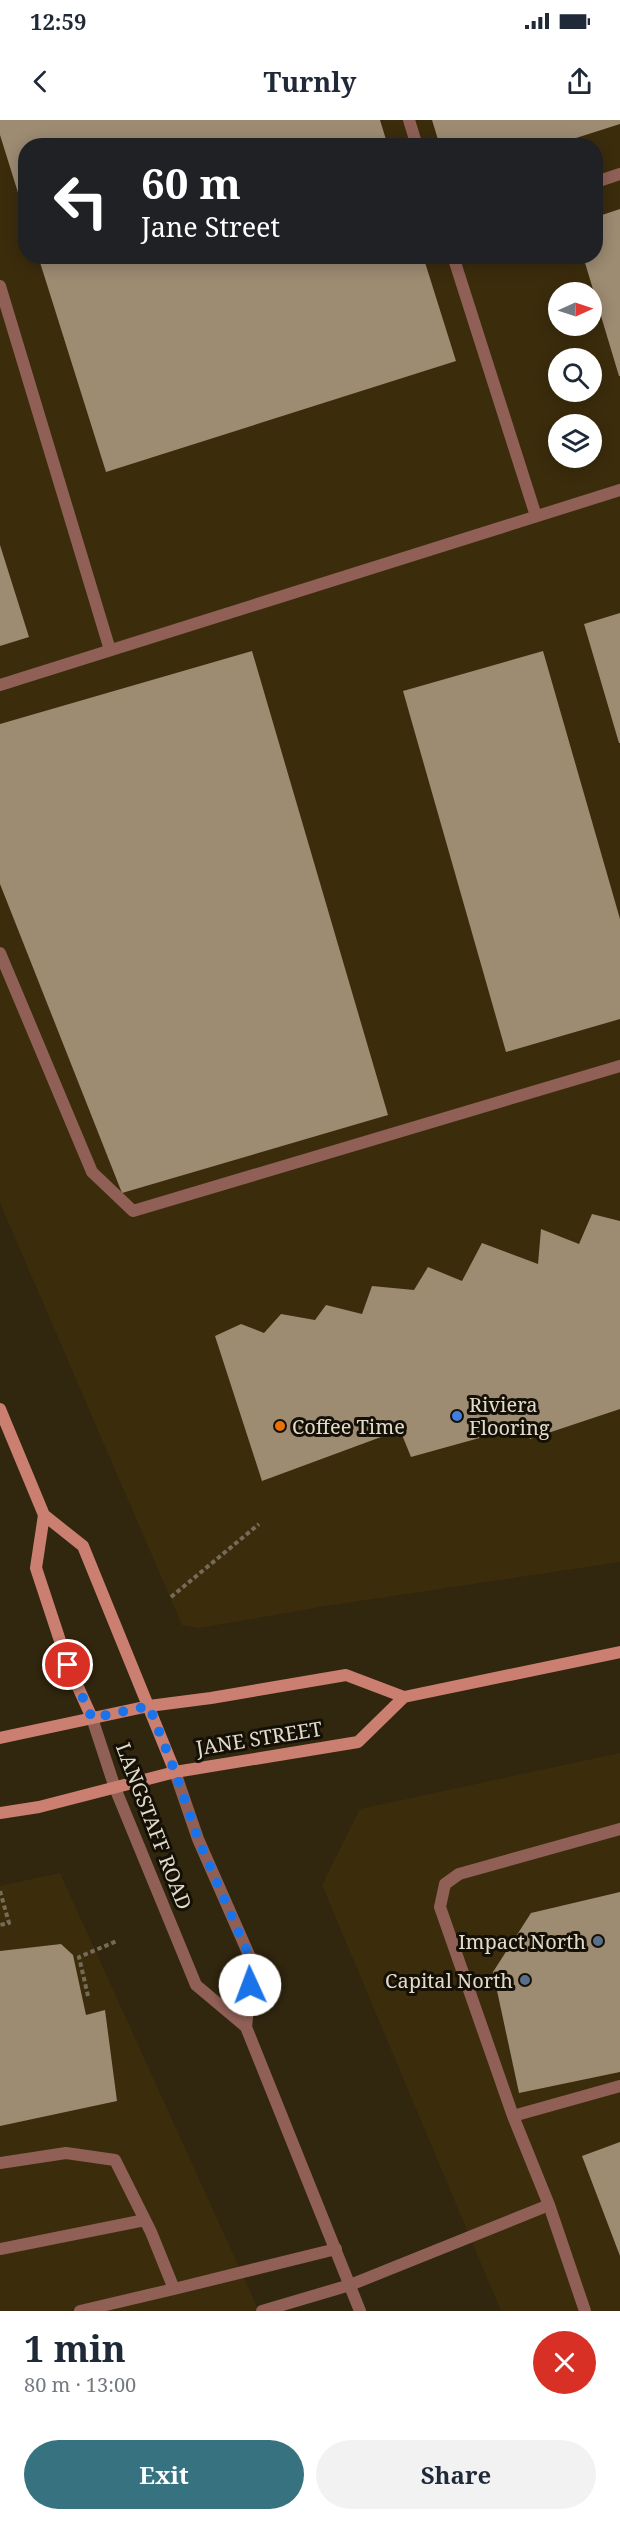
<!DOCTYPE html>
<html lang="en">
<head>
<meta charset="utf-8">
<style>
  :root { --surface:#fff; --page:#f2f2f3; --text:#1f2937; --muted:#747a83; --accent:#367280 }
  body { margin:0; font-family:"Noto Serif",serif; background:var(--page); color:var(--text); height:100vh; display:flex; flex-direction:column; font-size:22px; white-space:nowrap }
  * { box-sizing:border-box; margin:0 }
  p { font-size:20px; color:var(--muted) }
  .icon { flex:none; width:33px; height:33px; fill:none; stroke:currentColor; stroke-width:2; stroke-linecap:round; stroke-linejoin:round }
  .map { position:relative; height:2191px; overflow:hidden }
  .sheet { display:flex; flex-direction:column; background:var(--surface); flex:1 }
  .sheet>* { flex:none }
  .hud { position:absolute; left:18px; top:18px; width:585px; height:126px; border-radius:24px; box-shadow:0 3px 15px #0003; background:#202124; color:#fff; overflow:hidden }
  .needle { width:39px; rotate:87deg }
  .fabs { position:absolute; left:548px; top:162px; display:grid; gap:12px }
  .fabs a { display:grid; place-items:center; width:54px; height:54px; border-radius:50%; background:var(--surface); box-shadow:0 3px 15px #0003; font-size:30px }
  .pin { position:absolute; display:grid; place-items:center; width:51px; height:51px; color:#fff; margin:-26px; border:3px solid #fff; border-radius:50%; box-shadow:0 2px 6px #0007 }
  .me { position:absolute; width:66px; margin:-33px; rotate:358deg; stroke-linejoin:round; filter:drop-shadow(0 0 4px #0008) }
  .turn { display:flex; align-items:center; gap:21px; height:126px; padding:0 24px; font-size:27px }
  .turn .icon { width:78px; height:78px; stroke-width:2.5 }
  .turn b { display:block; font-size:42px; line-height:51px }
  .round { display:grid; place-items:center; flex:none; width:63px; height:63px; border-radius:32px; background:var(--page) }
  .summary { display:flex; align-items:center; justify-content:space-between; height:102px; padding:0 24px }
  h1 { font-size:36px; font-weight:700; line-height:45px }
  .cta { display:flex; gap:12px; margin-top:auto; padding:12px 24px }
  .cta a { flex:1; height:69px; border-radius:36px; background:var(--accent); color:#fff; font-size:24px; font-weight:700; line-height:69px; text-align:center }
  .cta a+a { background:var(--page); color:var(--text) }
  .status { display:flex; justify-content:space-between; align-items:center; height:42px; padding:0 30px; background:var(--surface); direction:ltr }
  .status svg { height:16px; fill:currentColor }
  header { display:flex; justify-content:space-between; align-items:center; height:78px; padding:0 24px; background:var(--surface); font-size:27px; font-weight:700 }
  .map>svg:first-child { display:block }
</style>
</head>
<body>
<div class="status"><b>12:59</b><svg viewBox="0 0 49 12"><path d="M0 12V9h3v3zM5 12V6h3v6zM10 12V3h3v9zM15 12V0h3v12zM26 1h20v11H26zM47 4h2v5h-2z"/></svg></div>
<header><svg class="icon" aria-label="back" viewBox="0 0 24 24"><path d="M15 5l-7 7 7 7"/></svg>Turnly<svg class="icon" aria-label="share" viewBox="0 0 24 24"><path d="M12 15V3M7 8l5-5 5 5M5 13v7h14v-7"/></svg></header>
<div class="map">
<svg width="620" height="2191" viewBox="0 0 620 2191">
  <rect width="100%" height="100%" fill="#31260e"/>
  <path fill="#3b2c0c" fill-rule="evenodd" d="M0,0H620V1442L326,1486L199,1508L182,1505L0,1083ZM26,26H596V136H26ZM558,172H591V206H558ZM558,238H591V272H558ZM558,304H591V338H558Z
    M620,1633V2191H501L322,1765L360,1689Z
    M60,1753L259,2191H0V1766Z"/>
  <path fill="#9d8b72" d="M0,0H380L388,26H26L25,95L0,15Z
    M432,0H620V4L551,26H440Z
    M620,89V256H619L583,136H596V97Z
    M38,136H423L456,241L106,352Z
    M0,425L29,517L0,526Z
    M620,493V623H619L584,504Z
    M252,531L388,995L122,1073L0,764V604Z
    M543,531L620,799V899L506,932L403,571Z
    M592,1094L620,1101V1289L530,1319L523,1306L411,1337L400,1310L262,1361L215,1216L241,1204L264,1213L281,1194L315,1200L326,1185L362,1194L372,1166L414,1170L428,1147L462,1161L482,1123L538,1144L541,1109L579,1124Z
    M620,1772V1952L519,1973L493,1852L531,1793Z
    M61,1824L73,1835L86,1895L105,1890L117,1981L0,2006V1831Z
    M620,2022V2136L582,2036Z"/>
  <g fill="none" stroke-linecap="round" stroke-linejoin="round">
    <path stroke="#756c57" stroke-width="4" stroke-dasharray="4.5 3" stroke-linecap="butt" d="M171,1477L259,1404
      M0,1771L9,1803L0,1805
      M88,1876L79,1837L117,1821"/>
    <path stroke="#906056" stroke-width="12" d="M409,0L417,26
      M596,62L620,54
      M453,136L536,396
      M0,166L110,530
      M0,565L620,370
      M0,833L92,1052L133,1091L620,946
      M513,1996L620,1966
      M0,2043L66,2033L115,2040L151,2112L174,2169L80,2191
      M549,2085L513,1996L440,1787L445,1764L459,1754L620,1709
      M0,2129L145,2100
      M174,2169L336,2129
      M262,2191L350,2165L549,2085L585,2191"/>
    <path stroke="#906056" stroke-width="12" d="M92,1598L115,1668L196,1865L246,1907L360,2191
      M175,1652L198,1719L253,1844L246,1907"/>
    <path stroke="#cb7f70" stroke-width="12" d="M0,1289L44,1395L83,1426L175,1652
      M44,1395L36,1448L68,1545L92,1598
      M0,1618L149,1586L211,1578L346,1555L404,1577
      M0,1693L39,1687L175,1652L358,1622L404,1577L620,1532"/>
  </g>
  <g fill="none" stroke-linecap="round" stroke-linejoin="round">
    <path stroke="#1a73e8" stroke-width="10" stroke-dasharray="0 18" d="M68,1545L92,1598L149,1586L175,1652L198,1719L253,1845L250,1865"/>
  </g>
  <circle fill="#3f7fe0" stroke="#151006" stroke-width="2" cx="457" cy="1296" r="6"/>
  <circle fill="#e8710a" stroke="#151006" stroke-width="2" cx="280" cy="1306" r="6"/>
  <g fill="#5c6f8a" stroke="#151006" stroke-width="2">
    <circle cx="598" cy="1821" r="6"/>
    <circle cx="525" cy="1860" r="6"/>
  </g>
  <g text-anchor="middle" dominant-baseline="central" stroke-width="6" stroke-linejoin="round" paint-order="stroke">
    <g font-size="20" fill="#e2dbcc" stroke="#151006" text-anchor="start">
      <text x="469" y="1284">Riviera<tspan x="469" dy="23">Flooring</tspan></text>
      <text x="292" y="1306">Coffee Time</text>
      <text x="586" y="1821" text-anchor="end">Impact North</text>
      <text x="513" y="1860" text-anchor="end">Capital North</text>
    </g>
    <g font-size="20" fill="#e2dbcc" stroke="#151006">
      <text transform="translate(259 1618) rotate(-9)">JANE STREET</text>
      <text transform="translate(154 1706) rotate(69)">LANGSTAFF ROAD</text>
    </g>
  </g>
</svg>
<div class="fabs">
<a><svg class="needle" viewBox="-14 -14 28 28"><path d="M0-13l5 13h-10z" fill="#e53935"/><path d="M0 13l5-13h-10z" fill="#747a83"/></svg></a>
<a><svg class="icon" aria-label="search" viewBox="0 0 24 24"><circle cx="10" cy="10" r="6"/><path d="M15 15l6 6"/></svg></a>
<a><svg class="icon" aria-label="layers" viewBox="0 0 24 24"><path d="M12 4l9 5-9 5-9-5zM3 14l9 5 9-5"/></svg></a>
</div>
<div class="pin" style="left:68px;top:1545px;background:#d93025"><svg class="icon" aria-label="arrive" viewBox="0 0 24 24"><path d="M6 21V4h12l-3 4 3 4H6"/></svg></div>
<svg class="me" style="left:250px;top:1865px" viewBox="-20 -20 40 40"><circle r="19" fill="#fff"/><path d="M0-13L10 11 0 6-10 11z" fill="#1a73e8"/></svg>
<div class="hud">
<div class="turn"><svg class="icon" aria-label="left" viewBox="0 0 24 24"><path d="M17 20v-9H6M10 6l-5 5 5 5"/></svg><div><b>60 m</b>Jane Street</div></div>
</div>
</div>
<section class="sheet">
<div class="summary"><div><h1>1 min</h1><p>80 m · 13:00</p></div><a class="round" style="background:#d93025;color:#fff"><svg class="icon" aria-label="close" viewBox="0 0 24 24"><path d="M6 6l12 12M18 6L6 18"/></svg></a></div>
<div class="cta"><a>Exit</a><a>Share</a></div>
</section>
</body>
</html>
